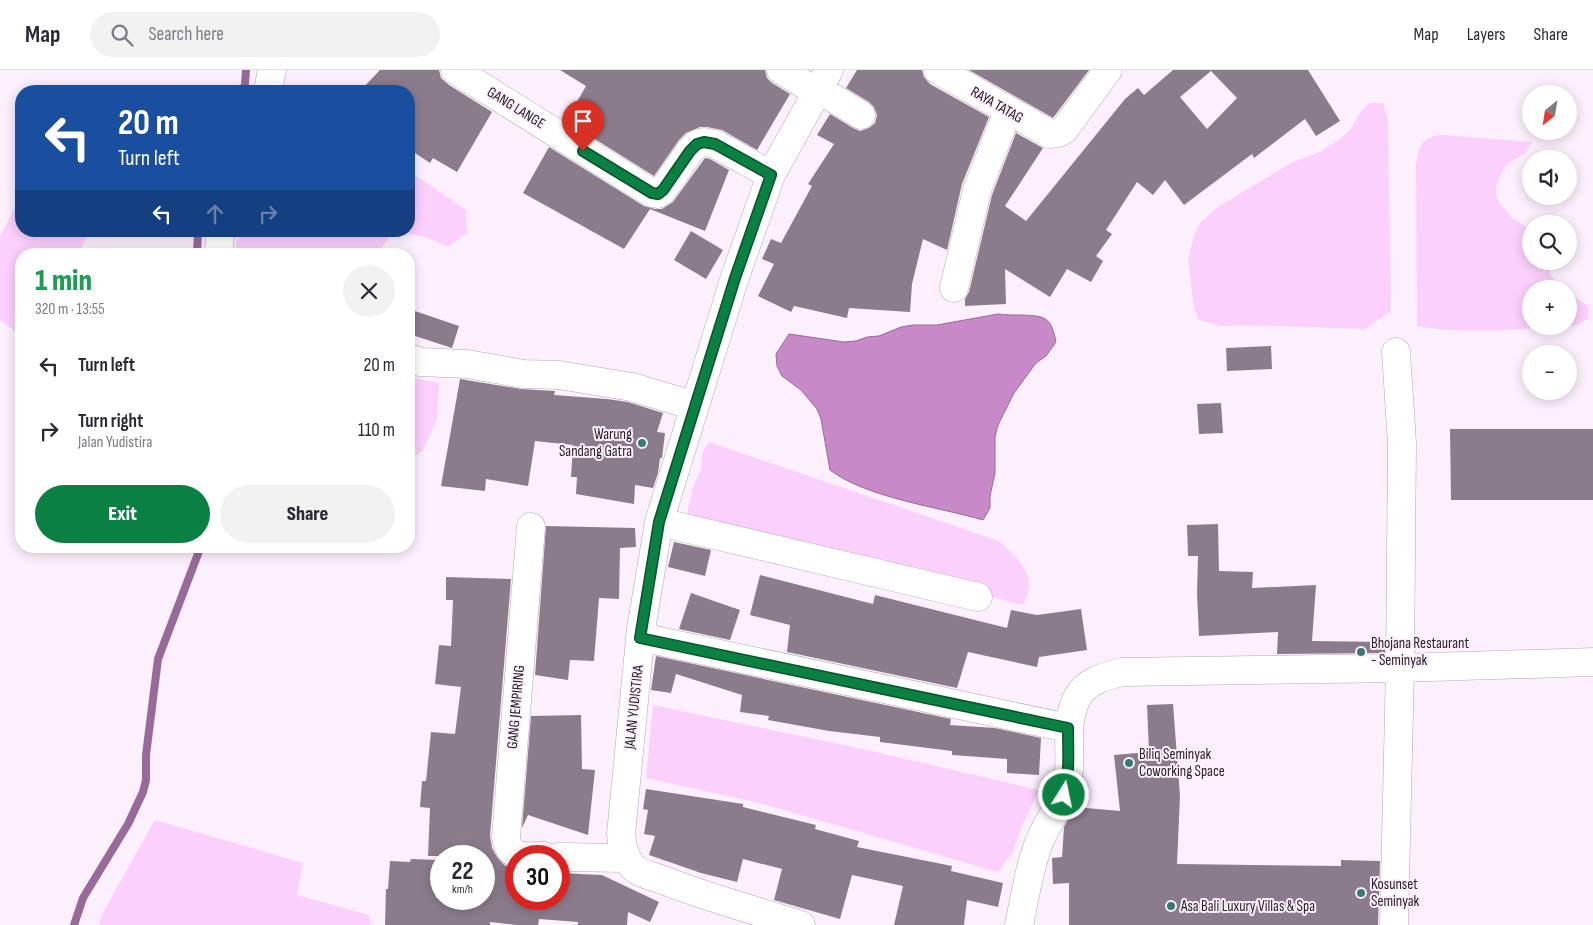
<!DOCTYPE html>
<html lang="en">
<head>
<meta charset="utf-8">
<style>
  :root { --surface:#fff; --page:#f2f2f3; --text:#2b2b33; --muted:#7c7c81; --line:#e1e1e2; --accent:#0b8043 }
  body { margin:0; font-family:"Sofia Sans Condensed",sans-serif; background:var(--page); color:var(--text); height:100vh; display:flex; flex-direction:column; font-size:19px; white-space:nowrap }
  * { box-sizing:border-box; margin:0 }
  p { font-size:16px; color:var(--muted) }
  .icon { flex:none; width:28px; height:28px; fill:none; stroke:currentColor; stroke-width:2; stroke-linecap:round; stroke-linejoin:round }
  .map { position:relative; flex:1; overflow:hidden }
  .drawer { position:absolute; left:15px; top:178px; width:400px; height:305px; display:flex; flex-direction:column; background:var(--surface); border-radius:20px; box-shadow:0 2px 12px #0003 }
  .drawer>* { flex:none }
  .hud { position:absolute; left:15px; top:15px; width:400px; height:152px; border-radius:20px; box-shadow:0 2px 12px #0003; background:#1a4fa0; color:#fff; overflow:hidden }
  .needle { width:32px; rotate:210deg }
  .buttons { position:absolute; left:1522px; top:15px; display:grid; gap:10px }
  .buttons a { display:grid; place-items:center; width:55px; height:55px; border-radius:50%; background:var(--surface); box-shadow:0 2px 12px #0003; font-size:25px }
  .speed { position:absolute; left:430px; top:775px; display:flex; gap:10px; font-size:25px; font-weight:700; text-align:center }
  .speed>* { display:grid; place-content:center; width:65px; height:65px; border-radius:50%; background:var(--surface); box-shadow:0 2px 12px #0003; line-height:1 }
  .speed small { font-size:12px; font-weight:400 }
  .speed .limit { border:8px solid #d22; background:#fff; color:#111 }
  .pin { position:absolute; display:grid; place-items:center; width:42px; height:42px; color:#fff; margin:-51px -21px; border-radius:50% 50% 50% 0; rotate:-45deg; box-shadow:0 0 5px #0007 }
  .pin .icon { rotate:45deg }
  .me { position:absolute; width:55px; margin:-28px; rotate:10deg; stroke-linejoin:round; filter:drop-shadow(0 0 4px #0008) }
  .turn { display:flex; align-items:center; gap:18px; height:105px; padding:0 20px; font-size:22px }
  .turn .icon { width:65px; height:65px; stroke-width:2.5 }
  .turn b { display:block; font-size:35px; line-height:42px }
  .lanes { display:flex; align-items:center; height:48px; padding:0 20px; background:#0003; justify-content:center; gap:25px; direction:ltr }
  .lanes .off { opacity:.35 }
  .round { display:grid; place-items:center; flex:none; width:52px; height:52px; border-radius:26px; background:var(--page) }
  .head { display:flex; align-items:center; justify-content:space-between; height:85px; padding:0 20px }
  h1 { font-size:30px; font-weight:800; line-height:38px; color:#1e9e55 }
  .cta { display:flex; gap:10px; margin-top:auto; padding:10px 20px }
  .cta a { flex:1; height:58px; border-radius:30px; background:var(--accent); color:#fff; font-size:20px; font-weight:800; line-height:58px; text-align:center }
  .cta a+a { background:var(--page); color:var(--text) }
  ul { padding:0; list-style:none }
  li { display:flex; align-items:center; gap:15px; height:65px; padding:0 20px }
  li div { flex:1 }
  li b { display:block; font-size:19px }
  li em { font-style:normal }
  header { display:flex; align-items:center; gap:30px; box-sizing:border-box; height:70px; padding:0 25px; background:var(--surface); border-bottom:1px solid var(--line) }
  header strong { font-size:24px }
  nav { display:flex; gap:28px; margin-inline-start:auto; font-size:18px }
  .search { width:350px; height:45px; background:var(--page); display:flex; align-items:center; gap:12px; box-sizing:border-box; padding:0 18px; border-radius:28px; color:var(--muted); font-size:19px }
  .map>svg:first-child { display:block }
</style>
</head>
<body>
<header>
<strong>Map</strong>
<div class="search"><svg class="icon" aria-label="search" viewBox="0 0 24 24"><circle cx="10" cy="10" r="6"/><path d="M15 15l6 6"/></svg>Search here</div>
<nav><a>Map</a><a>Layers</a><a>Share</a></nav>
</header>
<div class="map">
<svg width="1593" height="855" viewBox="0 0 1593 855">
  <rect width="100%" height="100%" fill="#fdf0fd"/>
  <path fill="#fcd0fc" d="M1370,33H1383L1388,49L1391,241L1365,259L1245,255L1221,256L1199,250L1194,239L1188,189L1195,163L1201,152L1219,136L1293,92L1320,82L1340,69L1349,61L1361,41Z
    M1443,65L1532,72L1526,83L1506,95L1500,106L1496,117L1497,129L1512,148L1531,160V191H1547L1551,206L1563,219H1531V256H1566C1516,259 1467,265 1417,256L1416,95C1419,76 1421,66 1443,65Z
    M409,101L466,140L467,163L448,177C429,166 414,164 392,162L378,184H234L240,161H409Z
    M21,125V161H90L78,184H21V266L0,250V167Z
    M1569,223L1589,237L1588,249L1578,255L1569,256Z
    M409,307L439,313L437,349L422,382L409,388Z
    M709,372L999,471C1019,488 1040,509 1022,535L687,444L692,420L701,399L702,383Z
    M653,635L863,679L1039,720L1021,758L1013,782L998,802L759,733L646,708Z
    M155,750L303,793L297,825L369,845L371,855H98L105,839Z"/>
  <path fill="#c889c9" stroke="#986a99" d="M998,244C1005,245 1013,245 1021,245C1045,246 1051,246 1056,272L1046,286L1036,293L1014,323L998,355L995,367V403L990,426V438L983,450C939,437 867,428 830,400L821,349L817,339L801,320L782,306L777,296L776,284L789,264L844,272L856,271L867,267L879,266L901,257L913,255H937Z"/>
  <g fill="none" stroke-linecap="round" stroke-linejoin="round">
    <path stroke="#986a99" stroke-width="8" d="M243,21L245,14L246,0
      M197,184L198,161
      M74,855L83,828L128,754L143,722L146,710V685L158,589L201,476"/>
  </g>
  <path fill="#8b7c8b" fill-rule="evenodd" d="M380,0H439L441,8L449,15L492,42L457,102L433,88L430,93L409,79V21H360Z
    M560,0H765L767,8L772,13L790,24L757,80L722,60L707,57H700L686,63L679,70L654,106L566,51L586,16Z
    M857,0H922L924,7L930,14L989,47L962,114L947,180L923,169L912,214L910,242L849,238L847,248L794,236L791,242L758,226L774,194L762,189L771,169L781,173L812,116L808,114L834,74L817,65L830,44L853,58L860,61L869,58L875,53L877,45L874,37L869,32L846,18Z
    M969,0H1089L1053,48Z
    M1173,0H1308L1340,51L1316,66L1305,49L1254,88L1252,84L1184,135L1165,110L1153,125L1137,112L1106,160L1112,164L1096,186L1103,191L1091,212L1067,199L1050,227L1005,199L1006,234L965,236V229L969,222L992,125L1016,63L1043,78L1005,136L1026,151L1125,29L1138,18L1144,25ZM1211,1L1237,28L1207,59L1180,27Z
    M549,77L644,136L655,139H662L673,132L705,88L710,89L729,100L705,161L650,139L624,179L523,123Z
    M691,161L723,180L706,209L674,190Z
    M409,239L459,256L452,278L409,264Z
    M1271,276L1272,299L1227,301L1226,278Z
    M460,309L521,319L555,321L554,325L607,329L628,332L663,343L657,362L665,363L662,388H660L658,403L653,418L635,415L634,434L576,424L577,407H571L573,375L535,371L528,416L486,409L485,421L441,416Z
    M1221,333L1223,363L1199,364L1197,334Z
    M1450,359H1593V430H1451Z
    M1218,454L1219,501L1253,502L1252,518L1316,515L1312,571L1385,572V583L1277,584L1278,562L1199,566L1197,524L1198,486H1188L1187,455Z
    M546,456L635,458L636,477L620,478L619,529L599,528L594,591L570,590L568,610L535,605Z
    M674,472L711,480L705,506L668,497Z
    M760,505L873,534L875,525L1007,558L1011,540L1037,545L1081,539L1087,580L1039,587L1037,597L968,582L957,618L787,582L790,555L750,545Z
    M446,507L511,509L490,766L492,778L497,787L504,795L516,800V829H559V803L602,805L659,832L650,852L628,842L627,855H578V852L539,849L538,855H517L490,852V855H385L386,819H388L390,791L410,792L411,789L438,790L436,828L484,829V786H428L430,738L420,737L422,711H426L431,662L455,664L461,617L435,614L439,575L451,576L453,530H446Z
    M691,523L740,540L730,570L679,559Z
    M656,586L951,649L950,655L995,658L1041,668L1039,705L1007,703V689L952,685V681L880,672V667L829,661L768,650L769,646L740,642L742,625L676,604L671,623L651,620Z
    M1173,634L1180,726L1177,794L1341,796V790L1380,791L1378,855H1069V813L1053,814L1052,788L1062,787L1064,757L1075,737L1120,741L1114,685L1149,682L1147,635Z
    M581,645L582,699L595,700L588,765L528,745L522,758L531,646Z
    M646,719L743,734V737L816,755L815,759L859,771L857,777L952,796L951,801L1003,813L998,837L967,830L964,855H894L903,816L852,805L840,849L774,830L782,799L743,789L737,812L701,803L649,785L655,766L644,764L648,740L643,739Z"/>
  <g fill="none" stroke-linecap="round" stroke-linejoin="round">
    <defs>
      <path id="street" d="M455,0L652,123L658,124L663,120L690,81L697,74L704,72L715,74L771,105
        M781,0L816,22
        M938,0L1050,64L1058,63L1064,60L1108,0
        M818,19L861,45
        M268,21L272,0
        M219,184L220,161
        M954,218L977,120L1008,41
        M409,288L420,292L467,294L524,304L559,305L632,317L695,336
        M659,452L978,527
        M531,457L506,767C509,790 525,786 544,786
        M640,567L1068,658
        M559,787L627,788
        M801,855C755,840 708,828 663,810C653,806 639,804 632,796C624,787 622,775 621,764L641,559L659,452L735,207L771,105L829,0
        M1019,855C1025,827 1029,797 1040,770C1048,750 1062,735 1067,715C1074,685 1062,659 1077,628C1086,611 1105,606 1122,602L1400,598L1593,592
        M1394,855L1400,598L1402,373L1396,282"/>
    </defs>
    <use href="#street" stroke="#b5a5b5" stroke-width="29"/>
    <use href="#street" stroke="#fff" stroke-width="28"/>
  </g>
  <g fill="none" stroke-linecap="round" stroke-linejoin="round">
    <defs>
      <path id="route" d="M583,81L652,123L658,124L663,120L690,81L697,74L704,72L715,74L771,105L735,208L659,452L640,568L1068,658C1068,681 1070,702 1064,725"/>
    </defs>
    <use href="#route" stroke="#07532c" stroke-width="12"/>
    <use href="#route" stroke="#0b8043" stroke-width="9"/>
  </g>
  <g fill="#387a6b" stroke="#fdf0fd" stroke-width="2">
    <circle cx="642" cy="373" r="5"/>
    <circle cx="1361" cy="582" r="5"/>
    <circle cx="1129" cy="693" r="5"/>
    <circle cx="1361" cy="823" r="5"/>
    <circle cx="1171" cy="836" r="5"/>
  </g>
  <g text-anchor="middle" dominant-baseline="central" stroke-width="4" stroke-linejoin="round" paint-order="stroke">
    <g font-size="15" fill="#282228" stroke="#fdf0fd">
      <text transform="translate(997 35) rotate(30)">RAYA TATAG</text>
      <text transform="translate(516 38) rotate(32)">GANG LANGE</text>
      <text transform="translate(516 637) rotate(-85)">GANG JEMPIRING</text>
      <text transform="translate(634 637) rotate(-84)">JALAN YUDISTIRA</text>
    </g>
    <g font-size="15" fill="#282228" stroke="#fdf0fd" text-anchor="start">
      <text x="632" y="364" text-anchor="end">Warung<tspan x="632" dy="17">Sandang Gatra</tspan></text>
      <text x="1371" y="573">Bhojana Restaurant<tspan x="1371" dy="17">- Seminyak</tspan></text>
      <text x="1139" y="684">Biliq Seminyak<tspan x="1139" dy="17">Coworking Space</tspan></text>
      <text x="1371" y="814">Kosunset<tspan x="1371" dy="17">Seminyak</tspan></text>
      <text x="1181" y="836">Asa Bali Luxury Villas &amp; Spa</text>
    </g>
  </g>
</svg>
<div class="buttons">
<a><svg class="needle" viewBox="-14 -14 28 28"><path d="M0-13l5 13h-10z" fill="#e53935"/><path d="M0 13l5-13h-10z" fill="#7c7c81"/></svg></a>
<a><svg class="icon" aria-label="sound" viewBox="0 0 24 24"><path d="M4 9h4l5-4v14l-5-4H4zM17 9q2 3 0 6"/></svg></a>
<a><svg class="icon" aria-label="search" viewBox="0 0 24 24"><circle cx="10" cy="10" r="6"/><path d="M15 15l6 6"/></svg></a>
<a>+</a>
<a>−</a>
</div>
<div class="speed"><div>22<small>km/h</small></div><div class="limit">30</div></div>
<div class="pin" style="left:583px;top:81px;background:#d93025"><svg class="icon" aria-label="arrive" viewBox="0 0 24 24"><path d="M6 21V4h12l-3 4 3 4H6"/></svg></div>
<svg class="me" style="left:1064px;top:725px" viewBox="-20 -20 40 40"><circle r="17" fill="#0b8043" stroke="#fff" stroke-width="3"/><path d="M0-11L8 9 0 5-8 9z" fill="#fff"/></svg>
<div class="hud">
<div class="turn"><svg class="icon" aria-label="left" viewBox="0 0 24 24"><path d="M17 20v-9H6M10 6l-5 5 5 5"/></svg><div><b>20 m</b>Turn left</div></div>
<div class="lanes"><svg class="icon" aria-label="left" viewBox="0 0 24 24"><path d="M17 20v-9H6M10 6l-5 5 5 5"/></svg><svg class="icon off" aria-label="ahead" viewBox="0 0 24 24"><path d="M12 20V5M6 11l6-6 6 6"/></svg><svg class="icon off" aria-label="right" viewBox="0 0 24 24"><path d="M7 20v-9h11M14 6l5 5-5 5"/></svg></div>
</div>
<section class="drawer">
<div class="head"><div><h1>1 min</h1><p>320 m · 13:55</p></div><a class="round"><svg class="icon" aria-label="close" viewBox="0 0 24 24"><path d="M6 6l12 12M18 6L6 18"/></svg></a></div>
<ul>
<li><svg class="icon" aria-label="left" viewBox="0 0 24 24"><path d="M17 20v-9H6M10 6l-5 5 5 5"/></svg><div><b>Turn left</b></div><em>20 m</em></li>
<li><svg class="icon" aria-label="right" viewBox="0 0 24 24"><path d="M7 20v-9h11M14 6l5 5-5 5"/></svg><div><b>Turn right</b><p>Jalan Yudistira</p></div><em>110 m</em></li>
</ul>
<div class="cta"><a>Exit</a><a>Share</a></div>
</section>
</div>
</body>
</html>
